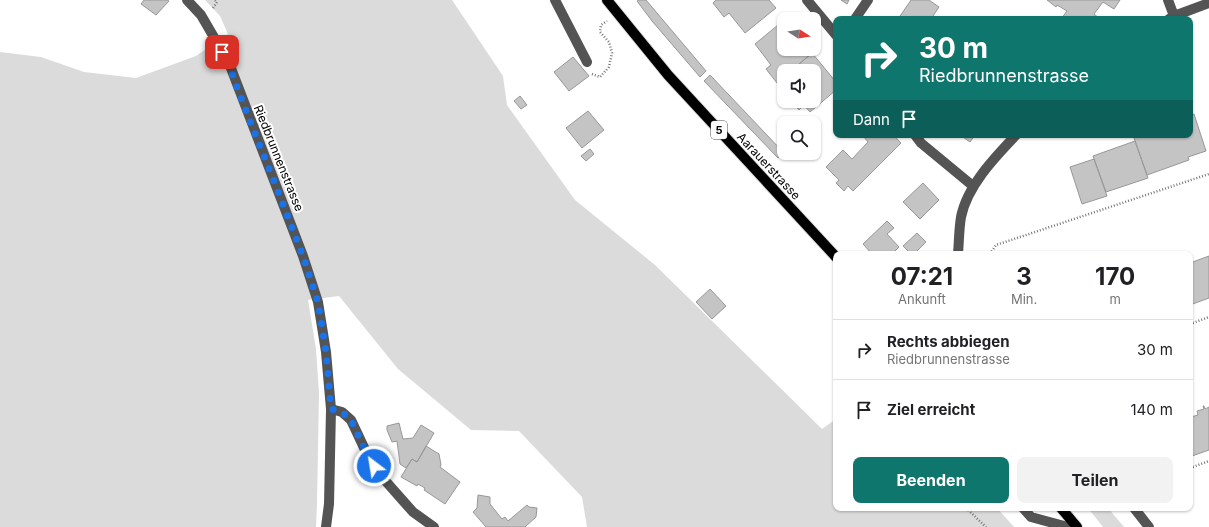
<!DOCTYPE html>
<html lang="de">
<head>
<meta charset="utf-8">
<style>
  :root { --surface:#fff; --page:#f2f2f2; --text:#202124; --muted:#757577; --line:#e0e0e0; --accent:#0f766e }
  body { margin:0; font-family:Inter,sans-serif; background:var(--page); color:var(--text); height:100vh; display:flex; flex-direction:column; font-size:15px; white-space:nowrap }
  * { box-sizing:border-box; margin:0 }
  p { font-size:13px; color:var(--muted) }
  .icon { flex:none; width:22px; height:22px; fill:none; stroke:currentColor; stroke-width:2; stroke-linecap:round; stroke-linejoin:round }
  .map { position:relative; flex:1; overflow:hidden }
  .sheet { position:absolute; left:833px; top:251px; width:360px; height:260px; display:flex; flex-direction:column; background:var(--surface); border-radius:8px; box-shadow:0 1px 3px #0004 }
  .sheet>* { flex:none }
  .banner { position:absolute; left:833px; top:16px; width:360px; height:122px; border-radius:8px; box-shadow:0 1px 3px #0004; background:#0f766e; color:#fff; overflow:hidden }
  .needle { width:26px; rotate:102deg }
  .controls { position:absolute; left:777px; top:12px; display:grid; gap:8px }
  .controls a { display:grid; place-items:center; width:44px; height:44px; border-radius:8px; background:var(--surface); box-shadow:0 1px 3px #0004; font-size:20px }
  .pin { position:absolute; display:grid; place-items:center; width:34px; height:34px; color:#fff; margin:-17px; border-radius:8px; box-shadow:0 2px 6px #0006 }
  .me { position:absolute; width:44px; margin:-22px; rotate:329deg; stroke-linejoin:round; filter:drop-shadow(0 0 3px #0008) }
  .turn { display:flex; align-items:center; gap:14px; height:84px; padding:0 20px; font-size:18px }
  .turn .icon { width:52px; height:52px; stroke-width:2.5 }
  .turn b { display:block; font-size:28px; line-height:34px }
  .then { display:flex; align-items:center; height:38px; padding:0 20px; background:#0003; gap:8px; font-size:15px }
  .eta { display:flex; justify-content:space-evenly; align-items:center; height:68px; text-align:center }
  .eta b { font-size:24px; font-weight:700; line-height:28px }
  .primary-button { display:flex; gap:8px; margin-top:auto; padding:8px 20px }
  .primary-button a { flex:1; height:46px; border-radius:8px; background:var(--accent); color:#fff; font-size:16px; font-weight:700; line-height:46px; text-align:center }
  .primary-button a+a { background:var(--page); color:var(--text) }
  ul { padding:0; list-style:none }
  li { display:flex; align-items:center; gap:12px; height:60px; padding:0 20px; border-top:1px solid var(--line) }
  li div { flex:1 }
  li b { display:block; font-size:15px }
  li em { font-style:normal }
  .map>svg:first-child { display:block }
</style>
</head>
<body>
<div class="map">
<svg width="1209" height="527" viewBox="0 0 1209 527">
  <rect width="100%" height="100%" fill="#fff"/>
  <path fill="#dbdbdb" d="M205,0H452L503,76L507,105L575,200L655,265L822,429L836,419V508H997L1014,527H587L582,497L519,431L471,430L398,369L339,296L308,300L316,349L319,393L317,503L316,527H0V52L41,57L84,72L136,78L196,56L228,34L220,16Z
    M1088,508H1108L1124,527H1103Z"/>
  <path fill="#c4c4c4" stroke="#989898" d="M144,0H167L169,1L156,15L141,4Z
    M639,0H646L706,71L700,77L652,21L637,1Z
    M716,0H769L776,8L745,33L729,13L724,17L713,3Z
    M841,0H849L847,4Z
    M911,0H929L939,7L931,19H898Z
    M1047,0H1120L1114,9L1103,2L1094,14L1100,19H1067L1064,17L1061,19L1067,11L1057,5L1056,7Z
    M784,20V49H809L812,53L791,71H784V76L777,83L766,69L771,65L755,44Z
    M812,53L836,82V90L810,112L804,105L799,110L792,101H814V71H791Z
    M573,57L589,76L569,91L554,72Z
    M710,75L783,152L778,158L704,81Z
    M520,96L527,105L521,109L514,101Z
    M588,111L604,130L582,148L566,128Z
    M1194,114L1206,151L1188,157L1189,160L1147,175L1134,138L1143,135H1190V115Z
    M866,135H893L901,143L853,191L848,186L844,191L836,183L839,180L826,167L843,150L852,159L868,142L864,137Z
    M960,135H975L970,142Z
    M1135,141L1148,178L1106,192L1093,156Z
    M590,149L594,154L586,161L581,156Z
    M1094,159L1107,196L1082,204L1070,167Z
    M923,183L939,200L920,219L903,202Z
    M887,221L894,228L887,234L899,247L894,252L896,254H872L863,244Z
    M917,233L926,242L914,254H911L903,246Z
    M1209,256V298L1190,305V263Z
    M710,289L726,306L712,319L696,302Z
    M1203,406H1204L1205,409L1209,407V450L1192,456L1190,450V414L1191,417L1198,415L1197,411L1204,409Z
    M399,423L403,439L413,438L421,425L434,433L417,462L412,459L406,468L400,464L397,441L392,442L387,430V426Z
    M426,446L439,454L441,465L440,467L460,482L445,504L424,490L425,488L418,484L417,486L401,477L412,459L417,462Z
    M478,495L490,497V504L502,519L505,517L508,521L527,505L529,507L537,508L536,517L525,527H486L473,512L477,508Z"/>
  <g fill="none" stroke-linecap="round" stroke-linejoin="round">
    <defs>
      <path id="major" d="M607,0L668,75L836,257
        M1061,508L1077,527"/>
    </defs>
    <use href="#major" stroke="#dbdbdb" stroke-width="12"/>
    <path stroke="#767676" stroke-width="2.5" stroke-dasharray="1 2" stroke-linecap="butt" d="M213,8L217,2L215,0
      M592,74L600,77L609,67L612,53L609,42L600,32L601,25L607,21
      M990,254L996,245L1209,174
      M1190,324L1209,317
      M1190,468L1209,461
      M966,508L986,527"/>
    <path stroke="#545454" stroke-width="10" d="M187,0L201,15L229,63L303,256L318,302L326,352L331,409L329,504L326,527
      M555,0L587,62
      M807,0L836,35
      M1168,0L1174,16
      M855,19L868,0
      M1169,19L1174,16L1209,3
      M915,135L921,143L973,186
      M958,254C959,242 959,229 961,217C967,186 995,157 1016,135
      M331,409L342,412L351,420L367,454L382,477L413,512L434,527
      M1023,508L1031,517L1068,527
      M1134,508L1149,527"/>
    <use href="#major" stroke="#000" stroke-width="10"/>
  </g>
  <g fill="none" stroke-linecap="round" stroke-linejoin="round">
    <path stroke="#1a73e8" stroke-width="7" stroke-dasharray="0 12.6" d="M222,52L228,63L248,116L274,181L303,256L318,302L326,352L331,409L342,412L351,420L367,454L374,466"/>
  </g>
  <g text-anchor="middle" dominant-baseline="central" stroke-width="4" stroke-linejoin="round" paint-order="stroke">
    <rect fill="#fff" stroke="#4c4c4c" stroke-width="1" x="711" y="121" width="16" height="18" rx="3"/>
    <g font-size="11" font-weight="bold" fill="#000">
      <text x="719" y="130">5</text>
    </g>
    <g font-size="12" fill="#000" stroke="#fff">
      <text transform="translate(279 158) rotate(68)">Riedbrunnenstrasse</text>
      <text transform="translate(769 166) rotate(47)">Aarauerstrasse</text>
    </g>
  </g>
</svg>
<div class="controls">
<a><svg class="needle" viewBox="-14 -14 28 28"><path d="M0-13l5 13h-10z" fill="#e53935"/><path d="M0 13l5-13h-10z" fill="#757577"/></svg></a>
<a><svg class="icon" aria-label="sound" viewBox="0 0 24 24"><path d="M4 9h4l5-4v14l-5-4H4zM17 9q2 3 0 6"/></svg></a>
<a><svg class="icon" aria-label="search" viewBox="0 0 24 24"><circle cx="10" cy="10" r="6"/><path d="M15 15l6 6"/></svg></a>
</div>
<div class="pin" style="left:222px;top:52px;background:#d93025"><svg class="icon" aria-label="arrive" viewBox="0 0 24 24"><path d="M6 21V4h12l-3 4 3 4H6"/></svg></div>
<svg class="me" style="left:374px;top:466px" viewBox="-20 -20 40 40"><circle r="17" fill="#1a73e8" stroke="#fff" stroke-width="3"/><path d="M0-11L8 9 0 5-8 9z" fill="#fff"/></svg>
<div class="banner">
<div class="turn"><svg class="icon" aria-label="right" viewBox="0 0 24 24"><path d="M7 20v-9h11M14 6l5 5-5 5"/></svg><div><b>30 m</b>Riedbrunnenstrasse</div></div>
<div class="then">Dann<svg class="icon" aria-label="arrive" viewBox="0 0 24 24"><path d="M6 21V4h12l-3 4 3 4H6"/></svg></div>
</div>
<section class="sheet">
<div class="eta">
<div><b>07:21</b><p>Ankunft</p></div>
<div><b>3</b><p>Min.</p></div>
<div><b>170</b><p>m</p></div>
</div>
<ul>
<li><svg class="icon" aria-label="right" viewBox="0 0 24 24"><path d="M7 20v-9h11M14 6l5 5-5 5"/></svg><div><b>Rechts abbiegen</b><p>Riedbrunnenstrasse</p></div><em>30 m</em></li>
<li><svg class="icon" aria-label="arrive" viewBox="0 0 24 24"><path d="M6 21V4h12l-3 4 3 4H6"/></svg><div><b>Ziel erreicht</b></div><em>140 m</em></li>
</ul>
<div class="primary-button"><a>Beenden</a><a>Teilen</a></div>
</section>
</div>
</body>
</html>
